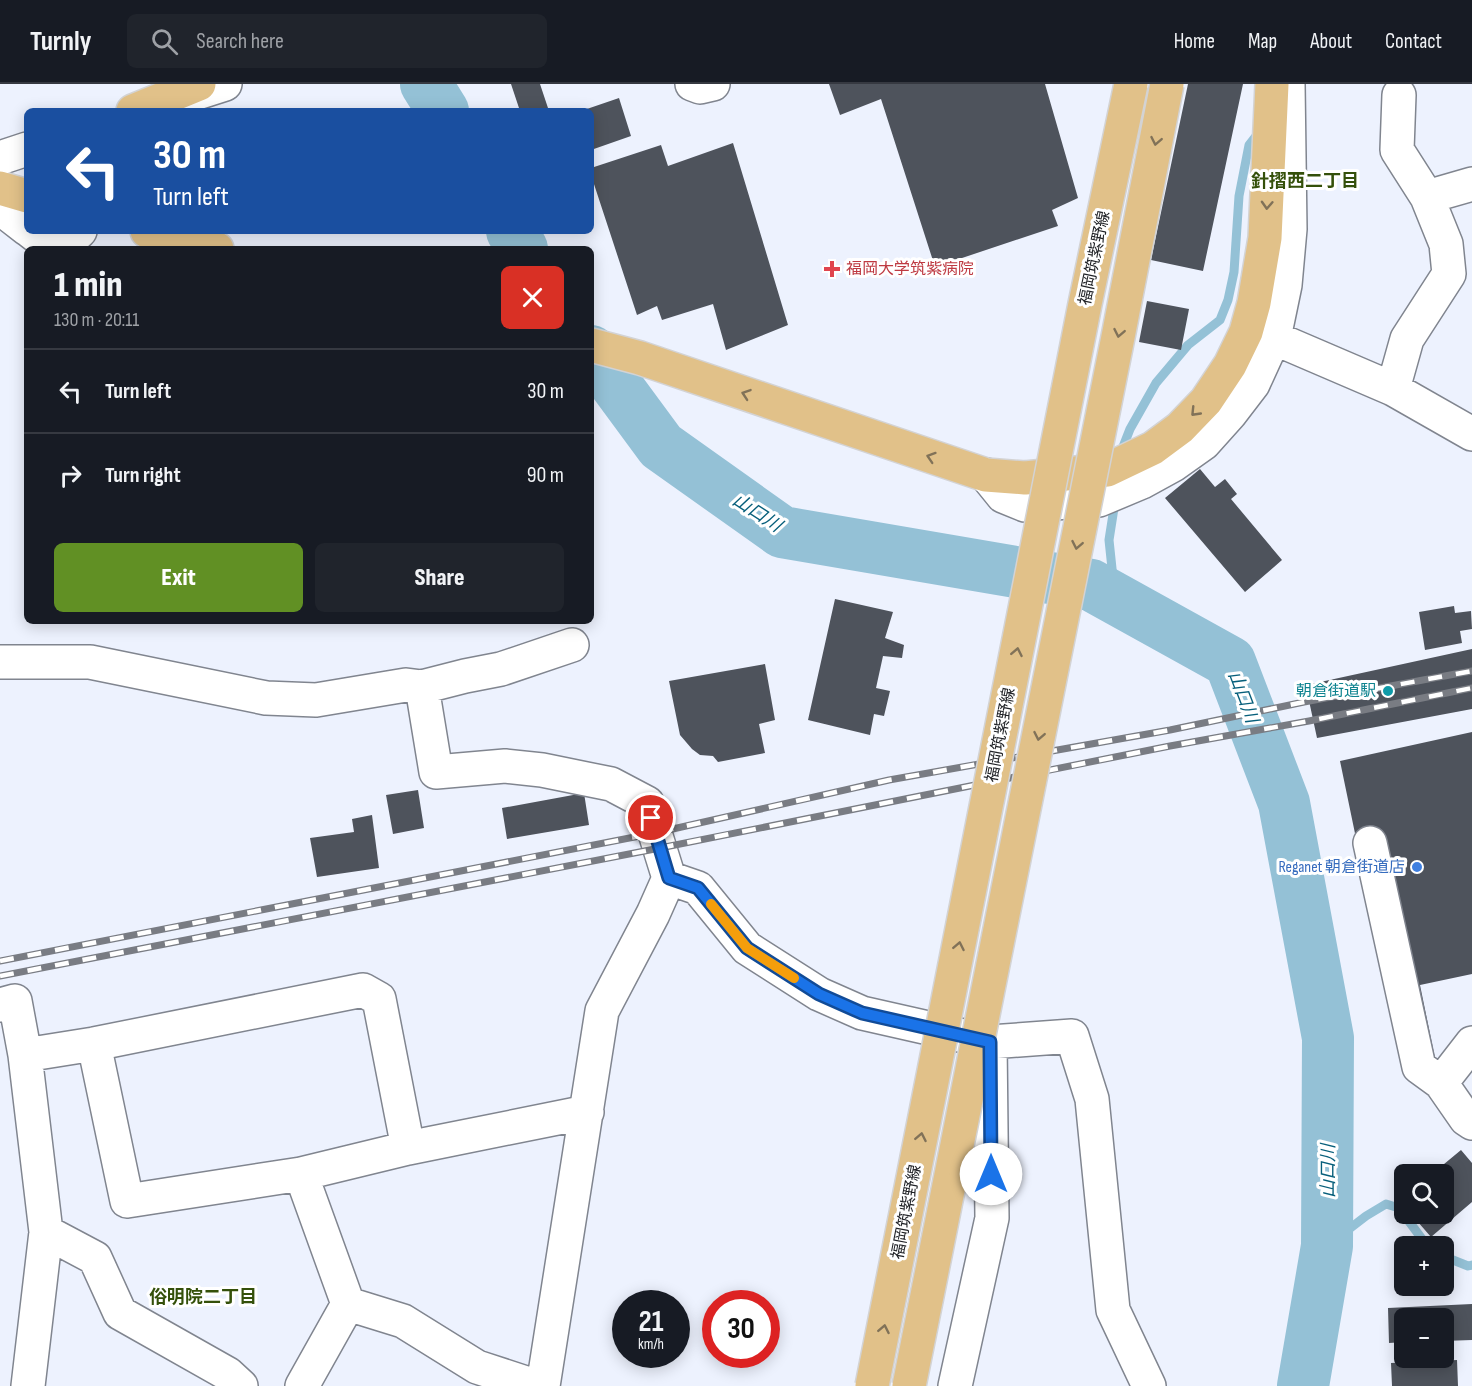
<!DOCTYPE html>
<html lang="en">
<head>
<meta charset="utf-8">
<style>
  :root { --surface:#171b24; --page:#20242c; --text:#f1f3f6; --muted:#9ea1a6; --line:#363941; --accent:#619024 }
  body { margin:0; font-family:"Sofia Sans Condensed","Noto Sans JP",sans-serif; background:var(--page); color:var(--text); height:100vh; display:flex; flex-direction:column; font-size:22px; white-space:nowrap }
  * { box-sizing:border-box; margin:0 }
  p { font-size:20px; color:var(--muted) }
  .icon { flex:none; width:33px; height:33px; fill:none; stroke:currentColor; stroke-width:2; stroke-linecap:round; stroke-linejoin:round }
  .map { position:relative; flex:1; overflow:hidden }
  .details { position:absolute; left:24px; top:162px; width:570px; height:378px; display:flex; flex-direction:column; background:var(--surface); border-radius:9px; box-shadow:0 3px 15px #0003 }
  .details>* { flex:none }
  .banner { position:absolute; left:24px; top:24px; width:570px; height:126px; border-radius:9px; box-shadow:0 3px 15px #0003; background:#1a4fa0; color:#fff; overflow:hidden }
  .tools { position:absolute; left:1394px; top:1080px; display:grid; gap:12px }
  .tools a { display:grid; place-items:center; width:60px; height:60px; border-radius:9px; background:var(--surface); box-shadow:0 3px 15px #0003; font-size:30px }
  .speed { position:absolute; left:612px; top:1206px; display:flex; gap:12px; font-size:30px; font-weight:700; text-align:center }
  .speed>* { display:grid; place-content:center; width:78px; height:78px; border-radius:50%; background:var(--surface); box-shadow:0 3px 15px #0003; line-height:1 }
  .speed small { font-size:15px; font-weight:400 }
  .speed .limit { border:9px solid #d22; background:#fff; color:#111 }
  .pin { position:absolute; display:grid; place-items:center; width:51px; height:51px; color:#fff; margin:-26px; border:3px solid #fff; border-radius:50%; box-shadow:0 2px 6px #0007 }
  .me { position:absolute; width:66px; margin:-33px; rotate:0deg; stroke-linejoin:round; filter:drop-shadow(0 0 4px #0008) }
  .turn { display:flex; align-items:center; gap:21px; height:126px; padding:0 30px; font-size:27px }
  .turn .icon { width:78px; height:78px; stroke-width:2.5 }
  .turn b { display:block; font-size:42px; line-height:51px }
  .round { display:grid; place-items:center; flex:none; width:63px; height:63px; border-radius:9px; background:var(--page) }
  .overview { display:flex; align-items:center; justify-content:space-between; height:102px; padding:0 30px }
  h1 { font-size:36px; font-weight:800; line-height:45px }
  .action { display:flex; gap:12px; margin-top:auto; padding:12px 30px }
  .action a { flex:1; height:69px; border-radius:9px; background:var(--accent); color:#fff; font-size:24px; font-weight:800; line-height:69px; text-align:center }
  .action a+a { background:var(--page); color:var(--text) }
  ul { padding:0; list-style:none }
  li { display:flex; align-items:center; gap:18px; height:84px; padding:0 30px; border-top:2px solid var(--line) }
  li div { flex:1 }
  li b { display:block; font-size:22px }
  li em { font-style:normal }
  header { display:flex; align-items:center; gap:36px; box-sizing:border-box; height:84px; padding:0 30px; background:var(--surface); border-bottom:2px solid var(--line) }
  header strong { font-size:28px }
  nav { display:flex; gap:33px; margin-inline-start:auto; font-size:21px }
  .search { width:420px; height:54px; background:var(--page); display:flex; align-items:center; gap:15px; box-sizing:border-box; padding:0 21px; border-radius:9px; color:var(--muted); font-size:22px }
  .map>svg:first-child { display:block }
</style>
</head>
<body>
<header>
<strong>Turnly</strong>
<div class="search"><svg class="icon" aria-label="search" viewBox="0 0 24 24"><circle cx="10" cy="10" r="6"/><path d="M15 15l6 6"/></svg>Search here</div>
<nav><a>Home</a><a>Map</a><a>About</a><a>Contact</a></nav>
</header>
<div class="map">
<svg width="1472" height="1302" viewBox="0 0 1472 1302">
  <rect width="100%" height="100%" fill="#edf2fe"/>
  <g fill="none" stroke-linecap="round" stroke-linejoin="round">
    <path stroke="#94c1d6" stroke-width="9" d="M1121,368L1130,345L1156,299L1188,261L1220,236L1228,216L1234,188L1239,112L1249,61L1260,47
      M1114,424L1109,456L1113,494L1120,517
      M1327,1162L1366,1132L1386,1120L1399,1124L1425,1159L1430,1162
      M1443,1172L1468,1182L1472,1181"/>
    <path stroke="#94c1d6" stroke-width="52" d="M426,0L443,27
      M512,147L522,165
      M591,267L661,362L782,448L1091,501L1230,578L1284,719L1328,954L1327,1162L1303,1302"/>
  </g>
  <path fill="#4e535c" d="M511,0H540L549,27H520Z
    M829,0H1045L1078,114L1052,126L1058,142L935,183L881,15L840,31Z
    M1188,0H1243L1203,187L1151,176Z
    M619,14L631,52L591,66V27H581Z
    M733,59L788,241L726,266L713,220L662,236L657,222L637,231L591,91V84L661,61L668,82Z
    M1147,217L1189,225L1181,266L1139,258Z
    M1200,385L1215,403L1225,395L1237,410L1231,415L1282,476L1245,508L1165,414Z
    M835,515L893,528L885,554L904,561L902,574L883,572L876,604L890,607L884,632L874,630L870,651L808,636Z
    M1454,522L1455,529L1471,527L1472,545L1460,547L1462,559L1425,566L1419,528Z
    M1472,565V625L1317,654L1308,612L1302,602Z
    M765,580L775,636L759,640L765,669L718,678L713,672L700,671L692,665L680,651L669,597Z
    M1472,648V890L1420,901L1436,979L1404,986L1340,677Z
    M418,706L424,744L393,750L386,711Z
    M584,709L589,741L507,755L502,724Z
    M372,731L379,784L317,793L310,754L354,748L352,735Z
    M1461,1066L1472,1079V1118L1431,1153L1411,1130H1443V1090H1432Z
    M1472,1220V1256L1443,1257V1234H1404V1258L1389,1259L1388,1224Z
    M1457,1276L1458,1302H1392L1391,1279Z"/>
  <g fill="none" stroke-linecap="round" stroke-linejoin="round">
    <defs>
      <path id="minor" d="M692,0L700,3L713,0
        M172,17L225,0
        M0,74L27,65
        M1427,113L1472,100
        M0,124L27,145
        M30,147L53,165
        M61,165L80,147
        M1274,254L1393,305L1472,350
        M1393,305L1407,255L1449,190L1446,160L1427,113L1397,66L1399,11
        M986,391L1003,412L1025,421L1099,416L1142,398L1173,381L1204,359L1230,330L1253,300L1274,254L1285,201L1290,145L1288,0
        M0,578H90L266,614L316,616L406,601L422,603L436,688L505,682L542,686L611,700L647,719L655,749L669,794L653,830L602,927L543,1302
        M422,603L465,592L501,585L572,561
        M1370,759L1419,983L1441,999L1466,1035L1472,1039
        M669,794L698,804L747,864L819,910L862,929L990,958L1072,952L1092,1015L1113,1226L1149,1302
        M0,921L15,917L25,971L46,1148L28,1302
        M94,960L127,1117L301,1090L408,1064L587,1028
        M25,971L94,960L363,906L379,915L408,1064
        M1441,999L1472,959
        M301,1090L348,1220L403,1237L477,1283L535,1302
        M46,1148L95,1174L120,1229L228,1290L241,1302
        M302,1302L348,1220
        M955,1302L992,1134L990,958"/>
      <path id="major" d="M133,27L199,0
        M0,104L27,112
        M147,147L217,165
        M591,261L640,274L986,391L1025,394L1107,386L1153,364L1180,344L1206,317L1230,281L1246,248L1254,219L1265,154L1272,0"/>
    </defs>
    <use href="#minor" stroke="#80858f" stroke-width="36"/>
    <use href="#major" stroke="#d3d3d4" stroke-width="36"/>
    <use href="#minor" stroke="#fff" stroke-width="33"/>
    <use href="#major" stroke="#e1c189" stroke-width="33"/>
    <defs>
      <path id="rail" d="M0,877L655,749L889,696L1170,646L1304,618L1472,587
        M0,892L660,764L1170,662L1309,637L1472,604"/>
    </defs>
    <use href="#rail" stroke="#797c83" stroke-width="7"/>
    <use href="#rail" stroke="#fff" stroke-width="4.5" stroke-dasharray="14" stroke-linecap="butt"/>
    <defs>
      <path id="major-bridge" d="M872,1302L1085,220L1131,0
        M909,1302L1119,248L1167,0"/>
    </defs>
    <use href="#major-bridge" stroke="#d3d3d4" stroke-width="36" stroke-linecap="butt"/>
    <use href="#major-bridge" stroke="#e1c189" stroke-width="33"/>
  </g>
  <defs><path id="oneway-chevron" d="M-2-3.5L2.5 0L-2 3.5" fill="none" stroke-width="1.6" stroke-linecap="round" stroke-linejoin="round" transform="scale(1.5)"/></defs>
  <g stroke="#817258">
    <use href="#oneway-chevron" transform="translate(1156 57) rotate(101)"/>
    <use href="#oneway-chevron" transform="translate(1267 121) rotate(93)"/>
    <use href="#oneway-chevron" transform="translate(1119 249) rotate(101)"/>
    <use href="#oneway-chevron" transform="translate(746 310) rotate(-161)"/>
    <use href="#oneway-chevron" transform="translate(1195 328) rotate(134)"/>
    <use href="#oneway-chevron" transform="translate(931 373) rotate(-162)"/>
    <use href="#oneway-chevron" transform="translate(1077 461) rotate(101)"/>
    <use href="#oneway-chevron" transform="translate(1017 568) rotate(-79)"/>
    <use href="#oneway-chevron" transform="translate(1039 652) rotate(101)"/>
    <use href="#oneway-chevron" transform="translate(959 862) rotate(-79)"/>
    <use href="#oneway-chevron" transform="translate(921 1053) rotate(-79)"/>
    <use href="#oneway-chevron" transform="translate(884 1245) rotate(-79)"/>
  </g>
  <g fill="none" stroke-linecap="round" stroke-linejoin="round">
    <defs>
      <path id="route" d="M651,734L669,794L698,804L747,864L819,910L862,929L990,958L991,1090"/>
    </defs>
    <use href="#route" stroke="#114b97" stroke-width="15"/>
    <use href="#route" stroke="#1a73e8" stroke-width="10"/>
    <path stroke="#f59e0b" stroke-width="10" d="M711,820L747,864L794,894"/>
  </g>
  <path fill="#e0444e" stroke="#fff" stroke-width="2" d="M829 176h6v6h6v6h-6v6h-6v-6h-6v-6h6z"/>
  <circle fill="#0f9aa8" stroke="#fff" stroke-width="2" cx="1388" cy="607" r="6"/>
  <circle fill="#3f7fe0" stroke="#fff" stroke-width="2" cx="1417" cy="783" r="6"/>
  <g text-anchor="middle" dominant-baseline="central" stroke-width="6" stroke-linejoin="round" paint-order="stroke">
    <g font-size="16" fill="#212327" stroke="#fff">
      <text transform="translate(1095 174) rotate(-78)">福岡筑紫野線</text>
      <text transform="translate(1001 651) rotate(-79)">福岡筑紫野線</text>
      <text transform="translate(907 1128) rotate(-79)">福岡筑紫野線</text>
    </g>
    <g font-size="16" fill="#be3a42" stroke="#fff" text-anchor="start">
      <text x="846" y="185">福岡大学筑紫病院</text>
    </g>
    <g font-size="16" fill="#0d838f" stroke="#fff" text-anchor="end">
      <text x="1376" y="607">朝倉街道駅</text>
    </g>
    <g font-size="16" fill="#366cbe" stroke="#fff" text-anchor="end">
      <text x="1405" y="783">Reganet 朝倉街道店</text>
    </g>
    <g font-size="18" font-weight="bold" fill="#34500a" stroke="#fff">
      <text x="1305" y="97">針摺西二丁目</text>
      <text x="203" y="1213">俗明院二丁目</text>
    </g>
    <g font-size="18" font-style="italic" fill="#075f7b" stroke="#fff">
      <text transform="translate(757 429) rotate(33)">山口川</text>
      <text transform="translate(1243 613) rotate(69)">山口川</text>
      <text transform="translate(1328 1087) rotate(-90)">山口川</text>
    </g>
  </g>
</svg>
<div class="tools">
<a><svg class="icon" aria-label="search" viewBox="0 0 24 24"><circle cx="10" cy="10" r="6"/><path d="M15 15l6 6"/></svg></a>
<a>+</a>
<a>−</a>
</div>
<div class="speed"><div>21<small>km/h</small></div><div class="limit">30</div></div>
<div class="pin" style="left:651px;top:734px;background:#d93025"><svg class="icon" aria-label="arrive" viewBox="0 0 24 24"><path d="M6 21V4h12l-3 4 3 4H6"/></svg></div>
<svg class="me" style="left:991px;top:1090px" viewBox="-20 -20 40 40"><circle r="19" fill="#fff"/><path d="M0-13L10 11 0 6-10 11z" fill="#1a73e8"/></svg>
<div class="banner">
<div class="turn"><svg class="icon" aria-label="left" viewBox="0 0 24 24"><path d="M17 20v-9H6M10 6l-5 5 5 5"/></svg><div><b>30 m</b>Turn left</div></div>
</div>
<section class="details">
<div class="overview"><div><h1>1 min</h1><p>130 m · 20:11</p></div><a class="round" style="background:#d93025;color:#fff"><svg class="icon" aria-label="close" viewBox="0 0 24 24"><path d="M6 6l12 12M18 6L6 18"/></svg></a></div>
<ul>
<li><svg class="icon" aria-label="left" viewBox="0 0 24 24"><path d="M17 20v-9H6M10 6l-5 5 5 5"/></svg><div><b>Turn left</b></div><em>30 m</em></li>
<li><svg class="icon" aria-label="right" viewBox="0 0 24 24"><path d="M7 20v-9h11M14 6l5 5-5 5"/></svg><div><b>Turn right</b></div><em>90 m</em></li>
</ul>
<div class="action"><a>Exit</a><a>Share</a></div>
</section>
</div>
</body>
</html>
